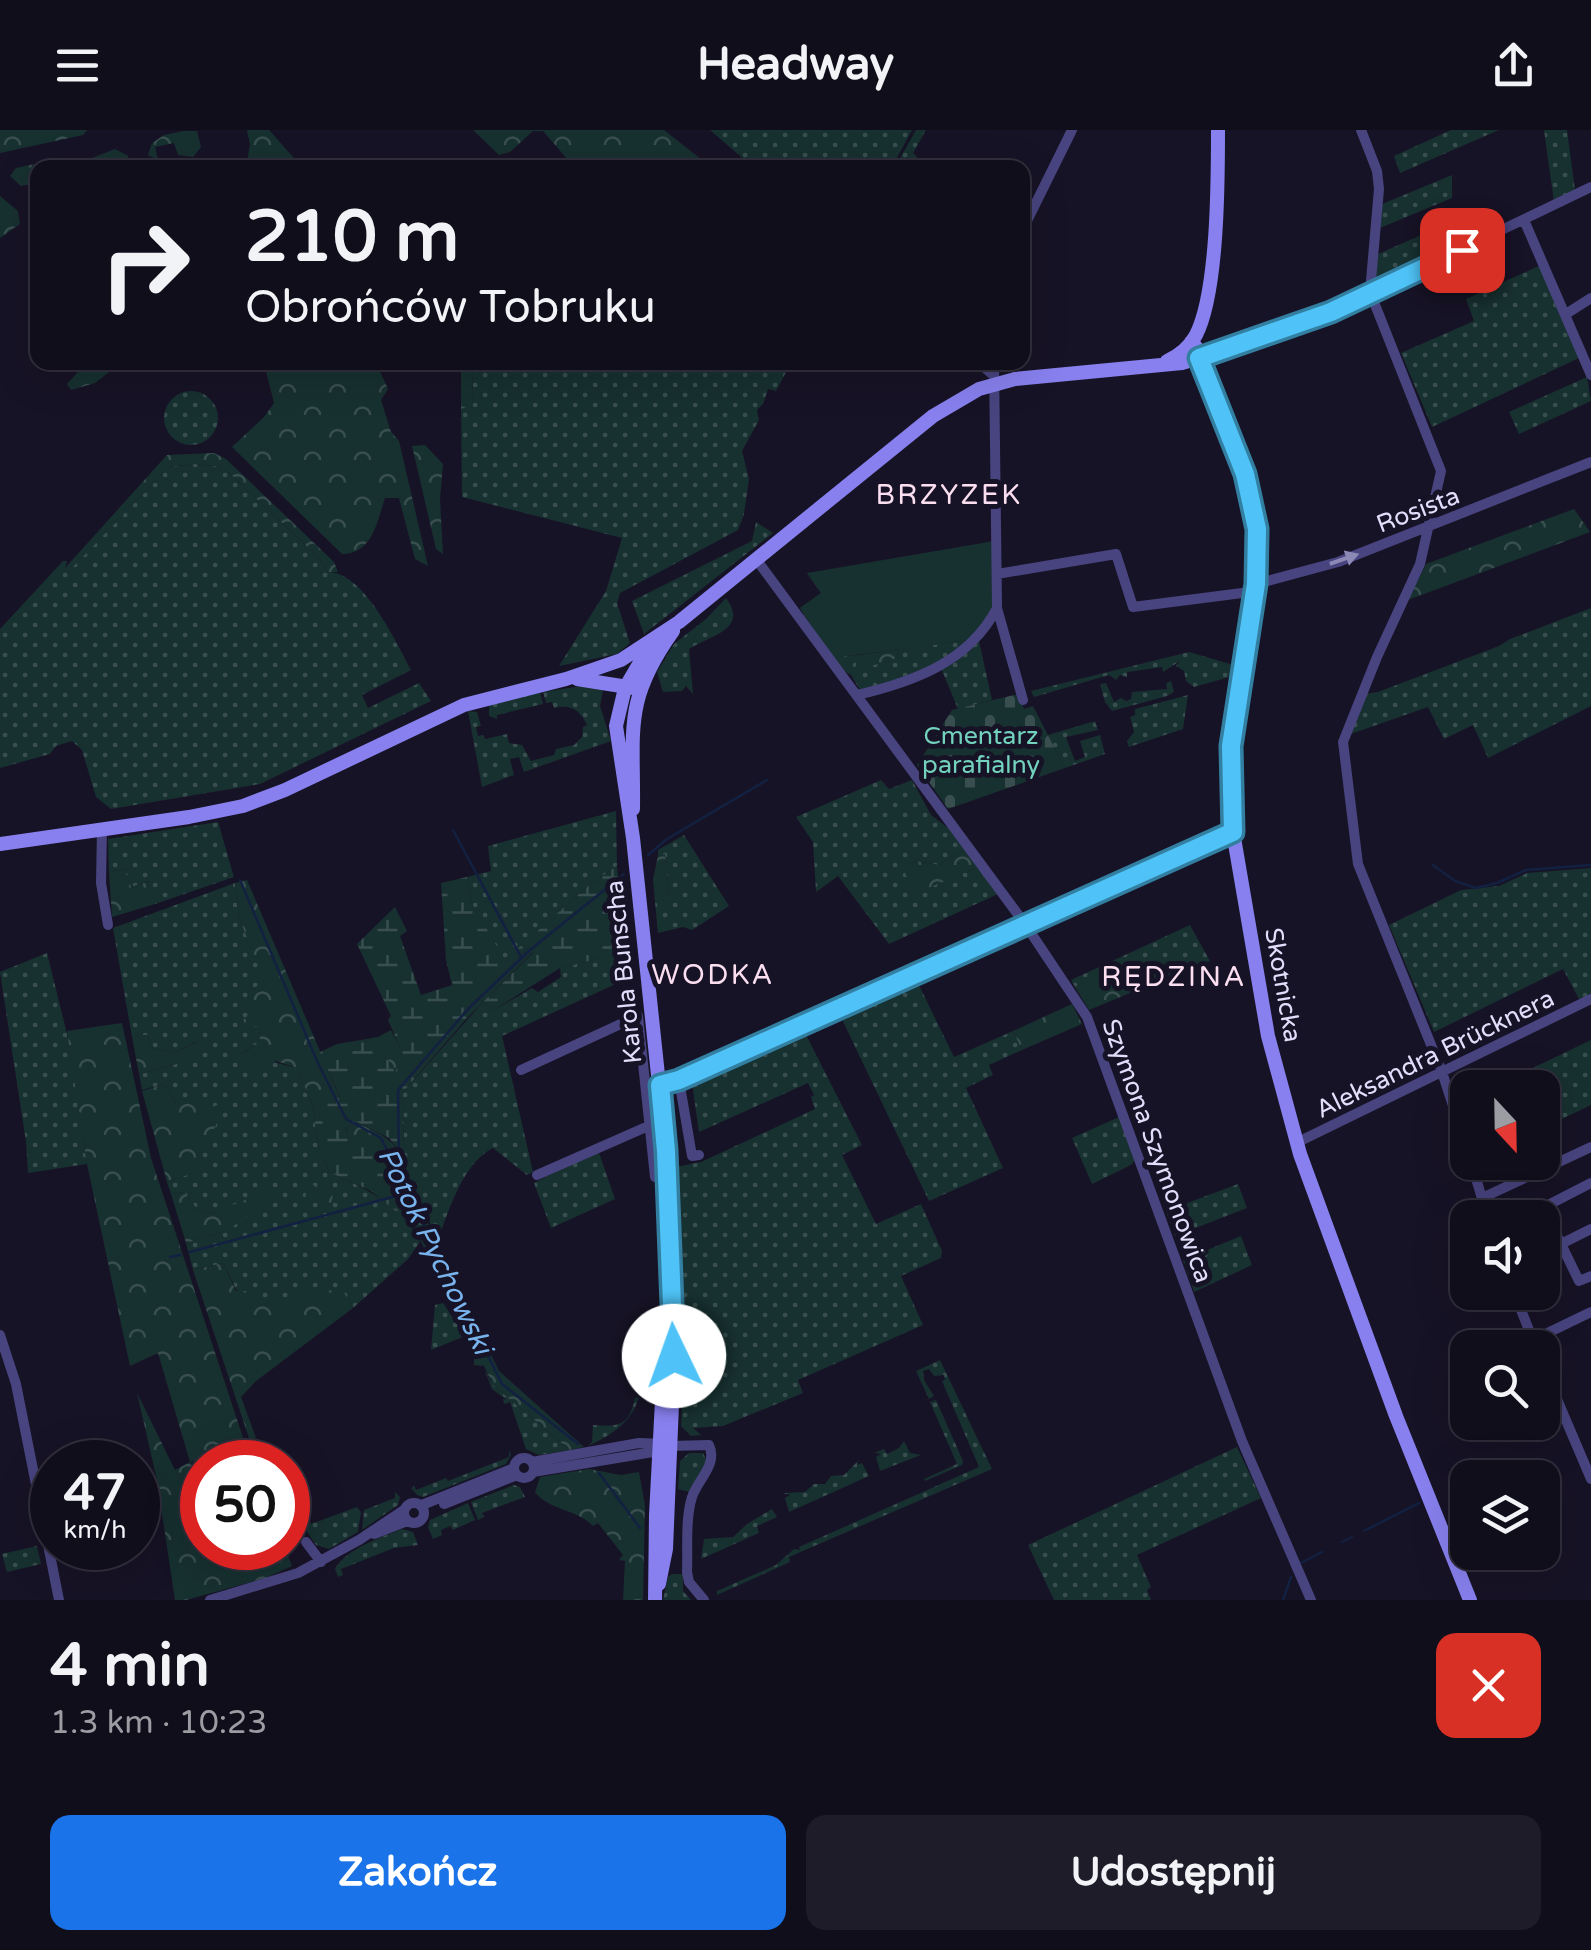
<!DOCTYPE html>
<html lang="pl">
<head>
<meta charset="utf-8">
<style>
  :root { --surface:#110e1c; --page:#1e1c29; --text:#f1f3f6; --muted:#9c9ca3; --line:#302e3b; --accent:#1a73e8 }
  body { margin:0; font-family:"Varela Round",sans-serif; background:var(--page); color:var(--text); height:100vh; display:flex; flex-direction:column; font-size:38px; white-space:nowrap }
  * { box-sizing:border-box; margin:0 }
  p { font-size:32px; color:var(--muted) }
  .icon { flex:none; width:55px; height:55px; fill:none; stroke:currentColor; stroke-width:2; stroke-linecap:round; stroke-linejoin:round }
  .map { position:relative; height:1470px; overflow:hidden }
  .drawer { display:flex; flex-direction:column; background:var(--surface); flex:1 }
  .drawer>* { flex:none }
  .top-card { position:absolute; left:30px; top:30px; width:1000px; height:210px; border-radius:20px; box-shadow:0 10px 40px #0002,0 0 0 2px var(--line); background:#110e1c; color:var(--text); overflow:hidden }
  .needle { width:65px; rotate:158deg }
  .tools { position:absolute; left:1450px; top:940px; display:grid; gap:20px }
  .tools a { display:grid; place-items:center; width:110px; height:110px; border-radius:20px; background:var(--surface); box-shadow:0 10px 40px #0002,0 0 0 2px var(--line); font-size:50px }
  .speed { position:absolute; left:30px; top:1310px; display:flex; gap:20px; font-size:50px; font-weight:700; text-align:center }
  .speed>* { display:grid; place-content:center; width:130px; height:130px; border-radius:50%; background:var(--surface); box-shadow:0 10px 40px #0002,0 0 0 2px var(--line); line-height:1 }
  .speed small { font-size:25px; font-weight:400 }
  .speed .limit { border:15px solid #d22; background:#fff; color:#111 }
  .pin { position:absolute; display:grid; place-items:center; width:85px; height:85px; color:#fff; margin:-42px; border-radius:20px; box-shadow:0 5px 15px #0006 }
  .me { position:absolute; width:110px; margin:-55px; rotate:357deg; stroke-linejoin:round; filter:drop-shadow(0 0 8px #0008) }
  .turn { display:flex; align-items:center; gap:35px; height:210px; padding:0 50px; font-size:45px }
  .turn .icon { width:130px; height:130px; stroke-width:2.5 }
  .turn b { display:block; font-size:70px; line-height:85px }
  .round { display:grid; place-items:center; flex:none; width:105px; height:105px; border-radius:20px; background:var(--page) }
  .head { display:flex; align-items:center; justify-content:space-between; height:170px; padding:0 50px }
  h1 { font-size:60px; font-weight:700; line-height:75px }
  .action { display:flex; gap:20px; margin-top:auto; padding:20px 50px }
  .action a { flex:1; height:115px; border-radius:20px; background:var(--accent); color:#fff; font-size:40px; font-weight:700; line-height:115px; text-align:center }
  .action a+a { background:var(--page); color:var(--text) }
  header { display:flex; justify-content:space-between; align-items:center; height:130px; padding:0 50px; background:var(--surface); font-size:45px; font-weight:700 }
  .map>svg:first-child { display:block }
</style>
</head>
<body>
<header><svg class="icon" aria-label="menu" viewBox="0 0 24 24"><path d="M4 6h16M4 12h16M4 18h16"/></svg>Headway<svg class="icon" aria-label="share" viewBox="0 0 24 24"><path d="M12 15V3M7 8l5-5 5 5M5 13v7h14v-7"/></svg></header>
<div class="map">
<svg width="1591" height="1470" viewBox="0 0 1591 1470">
  <defs>
    <pattern id="grass-dots" width="8" height="8" patternUnits="userSpaceOnUse" patternTransform="scale(2.5)"><rect width="8" height="8" fill="#173030"/><path d="M2 2h.1M6 6h.1" fill="none" stroke="#384e4f" stroke-width="1.8" stroke-linecap="round"/></pattern>
    <pattern id="forest-crowns" width="20" height="18" patternUnits="userSpaceOnUse" patternTransform="scale(2.5)"><rect width="20" height="18" fill="#173030"/><path d="M2 6a3 3 0 1 1 6 0M12 15a3 3 0 1 1 6 0" fill="none" stroke="#384e4f"/></pattern>
    <pattern id="wetland-marsh" width="20" height="14" patternUnits="userSpaceOnUse" patternTransform="scale(2.5)"><rect width="20" height="14" fill="#173030"/><path d="M1 5h8M5 5V1M11 12h8M15 12V8" fill="none" stroke="#384e4f"/></pattern>
    <pattern id="cemetery-stones" width="16" height="16" patternUnits="userSpaceOnUse" patternTransform="scale(2.5)"><rect width="16" height="16" fill="#173030"/><path d="M2 7V4a2 2 0 0 1 4 0v3zM10 15v-3a2 2 0 0 1 4 0v3z" fill="#384e4f"/></pattern>
  </defs>
  <rect width="100%" height="100%" fill="#171326"/>
  <path fill="url(#grass-dots)" d="M710,0H912L892,37L754,38Z
    M916,0H926L913,23L926,37H895Z
    M1451,0H1499L1400,43L1394,26Z
    M1544,0H1567L1575,60L1554,72Z
    M1452,45V68L1380,98L1382,74Z
    M1442,96L1451,115L1376,147L1378,124Z
    M1541,135L1579,228L1432,297L1401,223L1474,191L1466,169Z
    M473,233H791L776,261L768,259L763,274L757,280L759,290L742,321L749,349L744,384L738,400L620,463L617,473L630,513L617,524L559,536L606,461L622,408L462,367L461,279L472,274Z
    M1587,247L1591,271L1519,304L1509,282Z
    M164 288a27 27 0 1 1 54 0a27 27 0 1 1-54 0Z
    M195,334L223,337L319,428L328,442C364,442 396,512 411,540L362,565L368,578L419,553L431,571L260,654L111,679L96,667L82,620L72,611L56,616L50,624L0,638V499L63,431H67L65,438H71L169,337Z
    M756,392L773,403L644,504L632,471L752,411Z
    M824,442L833,527L859,525L855,540L897,528L899,519L971,510C942,538 900,557 860,560L851,545C829,535 813,498 800,478L821,463L807,443Z
    M726,468C750,500 708,506 689,519L693,564L686,556L682,561L663,562L657,542L674,514L706,489Z
    M1591,478V576L1488,628L1473,595L1444,609L1428,577L1348,605L1365,564L1378,562L1499,516L1510,509Z
    M979,511L992,570L958,579L941,538Z
    M1189,522L1237,536L1233,546L1194,557L1186,551L1184,541L1176,536L1180,531L1163,542L1162,537L1127,542V547L1120,545L1116,550L1109,545L1034,567L1031,561Z
    M1171,551L1174,562L1167,566L1112,581L1105,572L1100,554L1106,553L1114,572L1121,568L1126,571L1131,569L1132,562L1167,559L1166,553Z
    M582,556L603,560L600,576L611,611L524,642L519,627L510,629L514,645L482,657L468,581L477,582L481,596L476,597L478,606L483,605L485,609L507,604L509,613L522,615L531,631L554,625L556,619L574,615L582,607L583,597L587,595C580,580 571,574 554,578L552,572L546,573L543,562Z
    M540,562L543,574L497,585V589L489,586V575Z
    M1188,565L1183,599L1129,617L1127,611L1134,602L1130,587L1135,585V579Z
    M1095,591L1098,600L1066,607L1075,631L1085,627L1080,611L1100,605L1105,624L1065,638L1048,605Z
    M881,650L889,659L912,650L931,685L952,701L966,720L938,735L916,731L904,738L914,763L978,737L998,764L889,814L838,746L816,762L813,712L796,687Z
    M616,681L617,736L588,756L505,831L473,776L467,747L491,741L488,716Z
    M218,692L234,747L155,774L150,751L131,757L124,739L109,742L108,709Z
    M684,705L729,776L692,800L683,797L658,803L655,772L668,765L665,725L658,726V720Z
    M1591,738V865L1580,871L1563,839L1434,902L1389,795L1461,760L1499,756L1527,743Z
    M235,753L239,788L266,851L260,910L242,924L297,938L313,977L318,1015L329,1042C364,1058 404,1075 420,1112L408,1129L353,1178L342,1161L259,1175L237,1161L223,1133L193,1140L186,1113L228,1100L272,1059L212,1084L196,1078L184,1062L171,1064L167,1052L201,1040L195,1021L202,981L176,973L164,954L142,960L139,944L176,934L197,911L174,923L153,918L147,905L132,907L113,798Z
    M1190,795L1210,831L1130,863L1116,839L1075,857L1071,850Z
    M623,804L629,848L502,906L533,1042L527,1045L493,1018C462,1034 450,1079 438,1109L404,1042L403,962L483,872L494,880L532,858L538,862L561,847L560,838L613,825V807Z
    M47,823L70,916L87,1034L28,1043L26,1012L0,842Z
    M915,847L954,927L1013,901L1022,920L989,935L993,945L966,958L1003,1038L929,1071L838,881Z
    M802,897L862,1015L842,1025L876,1094L921,1074L942,1121L941,1128L901,1146L923,1195L798,1250L803,1263L723,1296L693,1298L701,1305L691,1306L681,1296L684,1221L676,1037L701,1032L815,979L811,967L814,965L808,953L699,1002L691,946Z
    M1591,910V975L1543,998L1542,958L1493,957Z
    M1119,987L1135,1030L1131,1035L1092,1054L1072,1008Z
    M598,1020L615,1069L551,1098L534,1053Z
    M1238,1054L1247,1078L1175,1106L1166,1081Z
    M1241,1106L1252,1135L1194,1162L1183,1130Z
    M443,1173L465,1206L431,1220L435,1175Z
    M940,1230L992,1339L789,1427L790,1432L717,1465V1461L776,1435L794,1419L800,1420L799,1417L979,1337L942,1251L945,1250L944,1245L934,1246L929,1239L923,1241L924,1250L934,1266L929,1269L916,1241Z
    M485,1241L493,1255L570,1320L539,1325L526,1319L510,1272L504,1274L503,1269L507,1270L492,1259Z
    M636,1257L641,1260C634,1291 615,1303 588,1316L592,1312L593,1295C619,1297 629,1296 635,1268H638L639,1259L632,1258Z
    M936,1270L963,1331L962,1335L925,1351L924,1349L957,1334L930,1272Z
    M904,1311L910,1323L921,1325L880,1341L876,1327L881,1324L874,1323L884,1319L887,1324L899,1318Z
    M1237,1317L1261,1368L1137,1425L1151,1457L1147,1460L1151,1470H1054L1028,1415Z
    M509,1320L511,1325L506,1334L423,1367L417,1365L411,1358L414,1356L416,1360L446,1348L448,1351L509,1327Z
    M689,1323H703L707,1331L689,1362L678,1359L680,1331Z
    M859,1330L857,1335L862,1333L869,1346L789,1382L785,1368L790,1365L783,1363L805,1362L814,1354H825L831,1346L844,1345Z
    M288,1334L311,1394L357,1377L361,1382L358,1402L329,1419L316,1415C299,1392 287,1363 288,1334Z
    M514,1355L520,1357L525,1367L482,1383L484,1387L478,1390L471,1372Z
    M395,1362L400,1367L398,1375L362,1400L364,1380L395,1368Z
    M468,1373L475,1390L453,1400L450,1396L441,1400L442,1405L433,1409L428,1397L430,1390Z
    M772,1379L777,1387L757,1396L759,1403L701,1429L704,1409L733,1407L747,1394Z
    M402,1399L413,1402L418,1415L394,1418L341,1439L343,1445L338,1447L335,1439C346,1419 381,1407 402,1399Z
    M37,1416L41,1434L7,1442L2,1424Z
    M672,1444H683V1461L691,1470H663L668,1447Z"/>
  <path fill="url(#forest-crowns)" d="M0,0H87L83,5L0,23Z
    M247,0H269L302,37H246L250,15Z
    M473,0H664L711,37H574L543,1H533L510,22L499,25Z
    M184,1H197L201,17L193,27L178,25L174,13L155,17L158,30L148,25L152,13L164,5Z
    M115,19L128,26L129,37H80L92,28Z
    M58,29L78,37L38,38L37,53L21,56L10,46L16,38Z
    M0,66L18,81L20,94L0,108Z
    M87,232L115,233L113,239L95,253L71,260L67,254Z
    M264,233L373,232L378,237L388,259L381,270L391,302L399,311L428,436L415,429L399,368H385C377,391 373,424 342,424L232,317L264,287L274,273Z
    M461,233H473L472,275L461,279Z
    M425,315L443,334L440,369L443,424L436,419L412,316Z
    M214,323L226,329L334,432L338,442H328L319,428L223,337L195,334L169,337L71,439L65,438L167,325Z
    M1574,379L1590,402L1408,470L1426,434Z
    M899,519L897,528L854,541L859,525Z
    M966,720L978,737L914,764L903,738L916,731L938,735Z
    M665,724L668,766L655,772L653,749L658,726Z
    M124,739L131,757L151,751L155,774L112,787L109,742Z
    M247,750L340,968L313,977L297,938L276,931L253,941L241,925L260,910L259,896L246,898L243,890L251,883V860L265,851L239,788L235,753Z
    M529,817L533,822L467,888L461,883Z
    M1116,838L1130,863L1089,880L1075,857Z
    M1072,874L1082,894L1022,920L1013,901Z
    M122,893L151,1028L251,1332H231L227,1321L191,1332L193,1338L202,1336V1418H285L292,1436L266,1448L186,1470H175L157,1350L137,1263L175,1340L190,1332L158,1223L130,1236L87,1034L67,901Z
    M391,900L404,924L395,945L378,907Z
    M147,905L153,918L174,923L198,911L202,917L176,934L139,944L132,907Z
    M164,954L176,973L194,967L202,981L220,974L223,979L209,1011L195,1021L202,1040L167,1052L142,961Z
    M354,991C379,1003 403,1011 404,1042L499,1241L584,1317L570,1320L493,1255L484,1236L474,1235V1222L413,1095L383,1045L345,1002Z
    M307,1051L316,1057L333,1061L332,1073H305Z
    M272,1058V1068L228,1100L186,1113L171,1064L184,1062L196,1078L212,1084Z
    M223,1133L236,1161H251L259,1175L291,1168L305,1159L343,1161L353,1178L256,1251L241,1267L256,1308L250,1311L193,1140Z
    M589,1339L621,1345L639,1342L645,1376L643,1470H623L625,1431L619,1430L623,1425L598,1393L593,1396C577,1379 548,1380 535,1362L540,1347Z"/>
  <path fill="url(#wetland-marsh)" d="M617,736L623,804L613,807L614,825L560,838L494,880L483,872L533,823L529,817L462,883L467,888L403,962L404,1027L389,1008L355,991L345,1001L374,1015L384,1027L383,1045L413,1095L371,1061L329,1042L318,1015L313,977L340,967L320,922L337,914L378,907L395,943L403,924L388,890L391,886L357,814L395,777L407,801L400,806L421,865L452,855L446,830L441,753L467,747L473,776L505,830L588,756Z"/>
  <path fill="url(#cemetery-stones)" d="M1018,564L1024,579L1033,576L1065,638L948,679L917,635L952,580Z"/>
  <path fill="#173030" d="M994,411L993,480L971,510L833,528L800,478L821,463L807,443Z"/>
  <g fill="none" stroke-linecap="round" stroke-linejoin="round">
    <path stroke="#122141" stroke-width="2.5" d="M453,700L521,827
      M648,725L667,709L767,650
      M1433,735L1455,751L1476,758L1497,753L1526,740L1591,735
      M240,750L317,931L346,989L381,1008L502,1254L578,1314
      M399,1040L398,960L469,878L530,820L624,744
      M190,1122L407,1063
      M170,1127L180,1125
      M599,1343L640,1398
      M1364,1401L1419,1373
      M1342,1412L1352,1407
      M1301,1433L1322,1422
      M1283,1470L1291,1447"/>
    <path stroke="#48447f" stroke-width="10" d="M1361,0L1377,41L1379,59L1370,162L1441,341L1420,434L1377,527L1343,612L1358,734L1442,942L1468,1022
      M1524,90L1591,245
      M1022,101L1072,0
      M1566,184L1591,168
      M1199,228L1331,182L1591,57
      M978,232L993,245
      M756,429L1025,794L1087,887L1242,1311L1311,1470
      M997,444L1116,424L1133,477L1250,462L1255,466
      M1256,454L1338,432L1591,332
      M997,478L1023,570
      M857,565C913,552 969,532 997,478L994,232
      M102,699L101,753L108,795
      M521,940L638,886L655,1047
      M679,950L692,1026L699,1025
      M660,955L679,950L1233,702
      M1296,1013L1591,869
      M1471,1032L1488,1088
      M537,1045L653,994
      M1482,1068L1591,1017
      M1544,1077L1561,1114L1591,1099
      M1523,1088L1591,1053
      M1561,1114L1579,1151L1591,1146
      M1514,1162L1536,1218
      M0,1205L16,1254L59,1470
      M1533,1210L1591,1182
      M1542,1234L1591,1349
      M514 1338a10 10 0 1 1 20 0a10 10 0 1 1-20 0Z
      M532,1332L639,1313L665,1314
      M533,1342L659,1321L670,1316L709,1315C718,1335 698,1349 692,1367C685,1390 688,1418 687,1442L689,1452L704,1470
      M404 1383a10 10 0 1 1 20 0a10 10 0 1 1-20 0Z
      M444,1374L517,1345
      M422,1375L514,1338
      M374,1404L407,1391
      M306,1412L321,1432
      M210,1470L298,1443L359,1410L404,1380"/>
    <path stroke="#8780ee" stroke-width="14" d="M1191,212L1196,217L1245,344L1257,399L1256,454L1233,592L1231,658L1233,702L1268,906L1300,1024L1396,1286L1470,1470
      M1167,231C1180,225 1189,218 1196,205C1218,162 1218,50 1218,0
      M649,517L625,558L616,596L633,708L666,1021L670,1118L656,1385L655,1470
      M577,549L634,558
      M633,679C634,599 623,571 673,501
      M0,714L189,687L243,676L285,660L464,575L566,549L621,530L679,492L933,286L979,259L1015,249L1182,233L1199,228
      M659,1454L666,1419L674,1226L672,1181"/>
  </g>
  <defs><path id="oneway-solid" d="M-6-.8H1V-3.2L6.5 0L1 3.2V.8H-6Z" transform="scale(2.5)"/></defs>
  <use fill="#8d89b7" href="#oneway-solid" transform="translate(1344 429) rotate(-19)"/>
  <g fill="none" stroke-linecap="round" stroke-linejoin="round">
    <defs>
      <path id="route" d="M674,1226L666,1021L660,955L679,950L1233,702L1231,616L1256,454L1257,399L1245,344L1199,228L1331,182L1462,120"/>
    </defs>
    <use href="#route" stroke="#337fa1" stroke-width="25"/>
    <use href="#route" stroke="#4fc3f7" stroke-width="18"/>
  </g>
  <g text-anchor="middle" dominant-baseline="central" stroke-width="10" stroke-linejoin="round" paint-order="stroke">
    <g font-size="25" fill="#e1ddfb" stroke="#171326">
      <text transform="translate(1418 380) rotate(-21)">Rosista</text>
      <text transform="translate(624 842) rotate(-96)">Karola Bunscha</text>
      <text transform="translate(1283 855) rotate(80)">Skotnicka</text>
      <text transform="translate(1435 924) rotate(-26)">Aleksandra Brücknera</text>
      <text transform="translate(1157 1021) rotate(70)">Szymona Szymonowica</text>
    </g>
    <g font-size="25" fill="#72d2bd" stroke="#171326">
      <text x="981" y="606">Cmentarz<tspan x="981" dy="29">parafialny</tspan></text>
    </g>
    <g font-size="28" letter-spacing="2.5" fill="#fbdff0" stroke="#171326">
      <text x="949" y="365">BRZYZEK</text>
      <text x="713" y="845">WODKA</text>
      <text x="1174" y="847">RĘDZINA</text>
    </g>
    <g font-size="28" font-style="italic" fill="#78b3ed" stroke="#171326">
      <text transform="translate(435 1121) rotate(64)">Potok Pychowski</text>
    </g>
  </g>
</svg>
<div class="tools">
<a><svg class="needle" viewBox="-14 -14 28 28"><path d="M0-13l5 13h-10z" fill="#e53935"/><path d="M0 13l5-13h-10z" fill="#9c9ca3"/></svg></a>
<a><svg class="icon" aria-label="sound" viewBox="0 0 24 24"><path d="M4 9h4l5-4v14l-5-4H4zM17 9q2 3 0 6"/></svg></a>
<a><svg class="icon" aria-label="search" viewBox="0 0 24 24"><circle cx="10" cy="10" r="6"/><path d="M15 15l6 6"/></svg></a>
<a><svg class="icon" aria-label="layers" viewBox="0 0 24 24"><path d="M12 4l9 5-9 5-9-5zM3 14l9 5 9-5"/></svg></a>
</div>
<div class="speed"><div>47<small>km/h</small></div><div class="limit">50</div></div>
<div class="pin" style="left:1462px;top:120px;background:#d93025"><svg class="icon" aria-label="arrive" viewBox="0 0 24 24"><path d="M6 21V4h12l-3 4 3 4H6"/></svg></div>
<svg class="me" style="left:674px;top:1226px" viewBox="-20 -20 40 40"><circle r="19" fill="#fff"/><path d="M0-13L10 11 0 6-10 11z" fill="#4fc3f7"/></svg>
<div class="top-card">
<div class="turn"><svg class="icon" aria-label="right" viewBox="0 0 24 24"><path d="M7 20v-9h11M14 6l5 5-5 5"/></svg><div><b>210 m</b>Obrońców Tobruku</div></div>
</div>
</div>
<section class="drawer">
<div class="head"><div><h1>4 min</h1><p>1.3 km · 10:23</p></div><a class="round" style="background:#d93025;color:#fff"><svg class="icon" aria-label="close" viewBox="0 0 24 24"><path d="M6 6l12 12M18 6L6 18"/></svg></a></div>
<div class="action"><a>Zakończ</a><a>Udostępnij</a></div>
</section>
</body>
</html>
